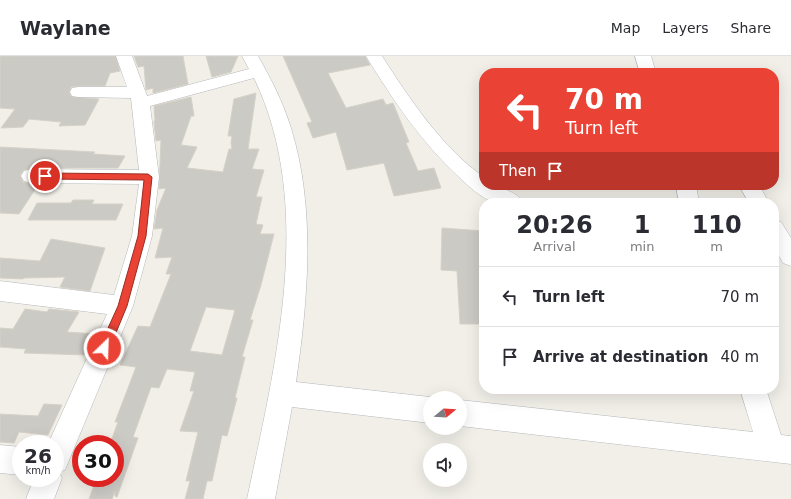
<!DOCTYPE html>
<html lang="en">
<head>
<meta charset="utf-8">
<style>
  :root { --surface:#fff; --page:#f2f2f3; --text:#2b2b33; --muted:#7c7c81; --line:#e1e1e2 }
  body { margin:0; font-family:"DejaVu Sans",sans-serif; background:var(--page); color:var(--text); height:100vh; display:flex; flex-direction:column; font-size:15px; white-space:nowrap }
  * { box-sizing:border-box; margin:0 }
  p { font-size:13px; color:var(--muted) }
  .icon { flex:none; width:22px; height:22px; fill:none; stroke:currentColor; stroke-width:2; stroke-linecap:round; stroke-linejoin:round }
  .map { position:relative; flex:1; overflow:hidden }
  .panel { position:absolute; left:479px; top:142px; width:300px; height:196px; display:flex; flex-direction:column; background:var(--surface); border-radius:16px; box-shadow:0 4px 16px #0002 }
  .panel>* { flex:none }
  .guide { position:absolute; left:479px; top:12px; width:300px; height:122px; border-radius:16px; box-shadow:0 4px 16px #0002; background:#ea4335; color:#fff; overflow:hidden }
  .needle { width:26px; rotate:72deg }
  .fabs { position:absolute; left:423px; top:335px; display:grid; gap:8px }
  .fabs a { display:grid; place-items:center; width:44px; height:44px; border-radius:50%; background:var(--surface); box-shadow:0 4px 16px #0002; font-size:20px }
  .speed { position:absolute; left:12px; top:379px; display:flex; gap:8px; font-size:20px; font-weight:700; text-align:center }
  .speed>* { display:grid; place-content:center; width:52px; height:52px; border-radius:50%; background:var(--surface); box-shadow:0 4px 16px #0002; line-height:1 }
  .speed small { font-size:10px; font-weight:400 }
  .speed .limit { border:6px solid #d22; background:#fff; color:#111 }
  .pin { position:absolute; display:grid; place-items:center; width:34px; height:34px; color:#fff; margin:-17px; border:2px solid #fff; border-radius:50%; box-shadow:0 1px 4px #0007 }
  .me { position:absolute; width:44px; margin:-22px; rotate:24deg; stroke-linejoin:round; filter:drop-shadow(0 0 3px #0008) }
  .turn { display:flex; align-items:center; gap:14px; height:84px; padding:0 20px; font-size:18px }
  .turn .icon { width:52px; height:52px; stroke-width:2.5 }
  .turn b { display:block; font-size:28px; line-height:34px }
  .then { display:flex; align-items:center; height:38px; padding:0 20px; background:#0003; gap:8px; font-size:15px }
  .eta { display:flex; justify-content:space-evenly; align-items:center; height:68px; text-align:center }
  .eta b { font-size:24px; font-weight:700; line-height:28px }
  ul { padding:0; list-style:none }
  li { display:flex; align-items:center; gap:12px; height:60px; padding:0 20px; border-top:1px solid var(--line) }
  li div { flex:1 }
  li b { display:block; font-size:15px }
  li em { font-style:normal }
  header { display:flex; align-items:center; gap:24px; box-sizing:border-box; height:56px; padding:0 20px; background:var(--surface); border-bottom:1px solid var(--line) }
  header strong { font-size:19px }
  nav { display:flex; gap:22px; margin-inline-start:auto; font-size:14px }
  .map>svg:first-child { display:block }
</style>
</head>
<body>
<header>
<strong>Waylane</strong>
<nav><a>Map</a><a>Layers</a><a>Share</a></nav>
</header>
<div class="map">
<svg width="791" height="443" viewBox="0 0 791 443">
  <rect width="100%" height="100%" fill="#f1efe8"/>
  <path fill="#cccac5" stroke="#d6d1c6" fill-rule="evenodd" d="M0,0H115L120,15L110,17L105,30H78L71,31L69,37L72,41L99,43L85,69L59,70L61,66L29,63L23,71L1,72L15,53L0,52Z
    M134,0H183L188,28L153,37V32L146,34L144,10L138,11Z
    M206,0H238L231,16L212,21Z
    M283,0H365L370,9L328,17L346,52L383,43L386,49L393,47L409,86L406,87L418,115L434,112L441,132L394,140L384,107L347,114L336,76L313,82L307,67L312,66Z
    M256,37L248,93H259L252,113L264,114L256,141H262L256,168L263,169L260,178H274L261,229L250,264H253L242,301H245L235,342H237L227,380L222,379L212,425H207L203,443H185L190,425H186L198,376L180,375L194,335H190L195,316L167,313L159,332L151,331L133,381L138,382L117,441L115,440V435L112,443H89L96,424L115,425V388H110L118,366H115L136,311L120,309L138,270L150,271L171,218H166L172,201L155,202L163,172L154,173L157,154L166,132L159,133L161,84L156,85L154,66L155,64L154,50L191,41L194,60H191L181,89L197,91L187,112L223,116L229,93H232L231,87L232,80H228L234,43ZM206,251L235,254L222,299L190,295Z
    M0,91L95,96L93,98L125,100L118,112H31L24,114L20,119L23,126L31,128L38,129L19,158L0,157Z
    M73,144H94L92,148H123L116,164H28L37,147H71Z
    M442,172L484,175V268H460L457,215L441,214Z
    M51,183L105,192L90,235L60,231L65,221L24,222L23,223L0,222V202L40,205Z
    M25,253L47,256L49,253L79,256L67,276L96,278L87,299L24,297L26,293L0,291V272L13,273Z
    M44,348L62,349L48,379L19,376L14,387L0,386V358L38,360Z"/>
  <g fill="none" stroke-linecap="round" stroke-linejoin="round">
    <defs>
      <path id="minor" d="M116,0H132L147,40L249,13L242,0H258C271,23 283,46 291,72C316,153 308,243 296,326L430,341L432,342H430V367L292,351L275,443H247C275,311 316,150 254,22L150,50L159,121L152,180L133,250L65,414L59,416L62,422L54,443H26L34,422H55V388H48L107,258L0,245V225L114,239L132,180L139,128L31,127L24,125L21,120L24,115L31,113L139,114L131,42L78,41L72,40L70,36L72,32L78,31H127Z
        M366,0H382C409,42 442,92 484,121V129C496,129 518,136 524,147C515,147 502,149 493,146C481,141 469,131 459,121C421,86 393,44 366,0Z
        M635,0H651L656,17H640Z
        M676,129H696L699,147H679Z
        M739,129H759L769,147H749Z
        M774,164L781,166L791,182V210L783,207L774,191Z
        M740,333H766L781,379L791,380V408L460,370V344L753,376Z
        M0,389L21,391V419L0,417Z"/>
    </defs>
    <use href="#minor" stroke="#b5b8bc" stroke-width="1"/>
    <use href="#minor" fill="#fff" fill-rule="evenodd"/>
  </g>
  <path fill="#ea4335" stroke="#982c22" d="M45,117L148,118L152,121L146,180L127,250L108,296L104,297L100,296L99,292L118,250L138,180L144,124L45,123L41,120Z"/>
</svg>
<div class="fabs">
<a><svg class="needle" viewBox="-14 -14 28 28"><path d="M0-13l5 13h-10z" fill="#e53935"/><path d="M0 13l5-13h-10z" fill="#7c7c81"/></svg></a>
<a><svg class="icon" aria-label="sound" viewBox="0 0 24 24"><path d="M4 9h4l5-4v14l-5-4H4zM17 9q2 3 0 6"/></svg></a>
</div>
<div class="speed"><div>26<small>km/h</small></div><div class="limit">30</div></div>
<div class="pin" style="left:45px;top:120px;background:#d93025"><svg class="icon" aria-label="arrive" viewBox="0 0 24 24"><path d="M6 21V4h12l-3 4 3 4H6"/></svg></div>
<svg class="me" style="left:104px;top:292px" viewBox="-20 -20 40 40"><circle r="17" fill="#ea4335" stroke="#fff" stroke-width="3"/><path d="M0-11L8 9 0 5-8 9z" fill="#fff"/></svg>
<div class="guide">
<div class="turn"><svg class="icon" aria-label="left" viewBox="0 0 24 24"><path d="M17 20v-9H6M10 6l-5 5 5 5"/></svg><div><b>70 m</b>Turn left</div></div>
<div class="then">Then<svg class="icon" aria-label="arrive" viewBox="0 0 24 24"><path d="M6 21V4h12l-3 4 3 4H6"/></svg></div>
</div>
<section class="panel">
<div class="eta">
<div><b>20:26</b><p>Arrival</p></div>
<div><b>1</b><p>min</p></div>
<div><b>110</b><p>m</p></div>
</div>
<ul>
<li><svg class="icon" aria-label="left" viewBox="0 0 24 24"><path d="M17 20v-9H6M10 6l-5 5 5 5"/></svg><div><b>Turn left</b></div><em>70 m</em></li>
<li><svg class="icon" aria-label="arrive" viewBox="0 0 24 24"><path d="M6 21V4h12l-3 4 3 4H6"/></svg><div><b>Arrive at destination</b></div><em>40 m</em></li>
</ul>
</section>
</div>
</body>
</html>
